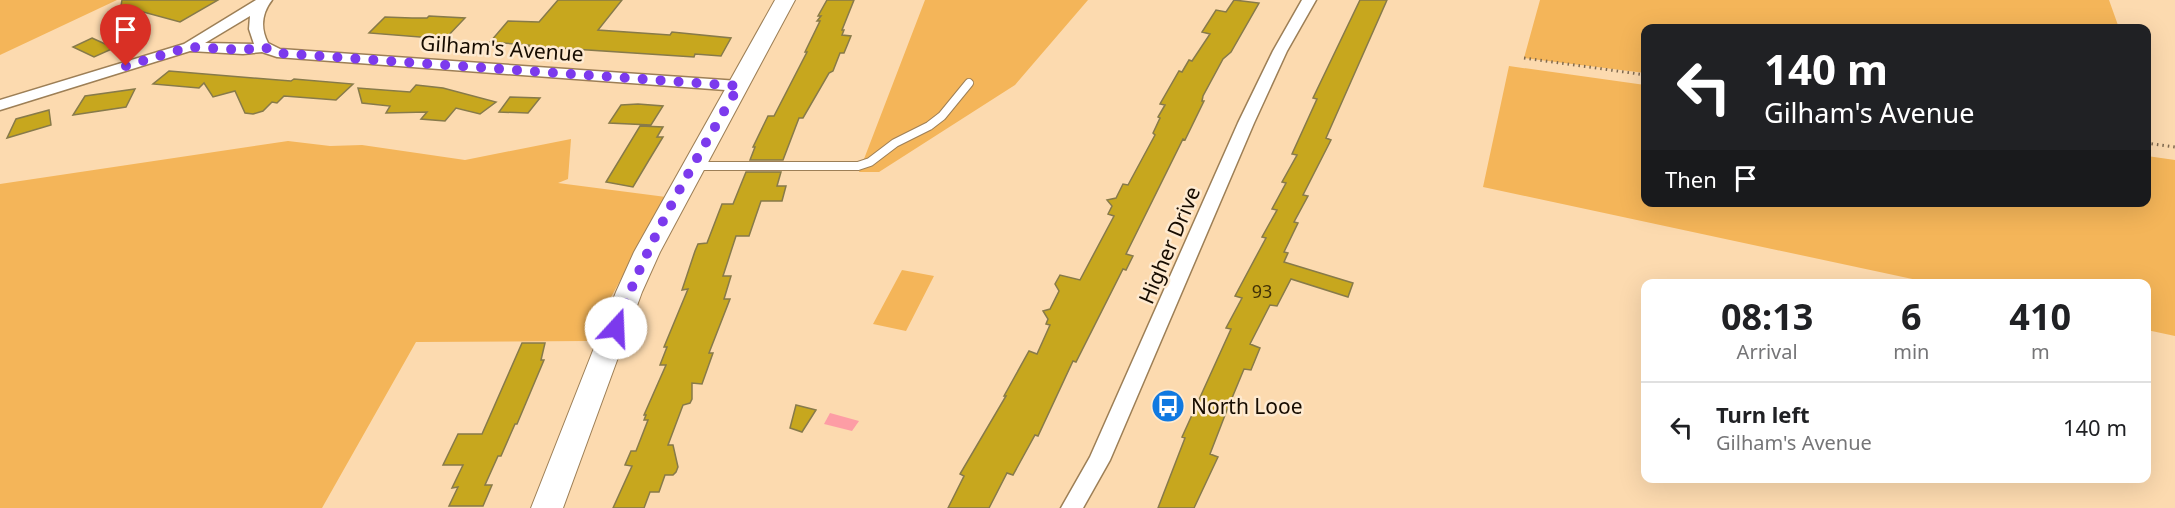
<!DOCTYPE html>
<html lang="en">
<head>
<meta charset="utf-8">
<style>
  :root { --surface:#fff; --page:#f2f2f2; --text:#202124; --muted:#757577; --line:#e0e0e0 }
  body { margin:0; font-family:"Noto Sans",sans-serif; background:var(--page); color:var(--text); height:100vh; display:flex; flex-direction:column; font-size:22px; white-space:nowrap }
  * { box-sizing:border-box; margin:0 }
  p { font-size:20px; color:var(--muted) }
  .icon { flex:none; width:33px; height:33px; fill:none; stroke:currentColor; stroke-width:2; stroke-linecap:round; stroke-linejoin:round }
  .map { position:relative; flex:1; overflow:hidden }
  .panel { position:absolute; left:1641px; top:279px; width:510px; height:204px; display:flex; flex-direction:column; background:var(--surface); border-radius:12px; box-shadow:0 6px 24px #0002 }
  .panel>* { flex:none }
  .guide { position:absolute; left:1641px; top:24px; width:510px; height:183px; border-radius:12px; box-shadow:0 6px 24px #0002; background:#202124; color:#fff; overflow:hidden }
  .pin { position:absolute; display:grid; place-items:center; width:51px; height:51px; color:#fff; margin:-62px -26px; border-radius:50% 50% 50% 0; rotate:-45deg; box-shadow:0 0 6px #0007 }
  .pin .icon { rotate:45deg }
  .me { position:absolute; width:66px; margin:-33px; rotate:20deg; stroke-linejoin:round; filter:drop-shadow(0 0 4px #0008) }
  .turn { display:flex; align-items:center; gap:21px; height:126px; padding:0 24px; font-size:27px }
  .turn .icon { width:78px; height:78px; stroke-width:2.5 }
  .turn b { display:block; font-size:42px; line-height:51px }
  .then { display:flex; align-items:center; height:57px; padding:0 24px; background:#0003; gap:12px; font-size:22px }
  .eta { display:flex; justify-content:space-evenly; align-items:center; height:102px; text-align:center }
  .eta b { font-size:36px; font-weight:700; line-height:42px }
  ul { padding:0; list-style:none }
  li { display:flex; align-items:center; gap:18px; height:90px; padding:0 24px; border-top:2px solid var(--line) }
  li div { flex:1 }
  li b { display:block; font-size:22px }
  li em { font-style:normal }
  .map>svg:first-child { display:block }
</style>
</head>
<body>
<div class="map">
<svg width="2175" height="508" viewBox="0 0 2175 508">
  <rect width="100%" height="100%" fill="#fcdaaf"/>
  <path fill="#f4b559" d="M0,0H117L0,55Z
    M925,0H1088L1015,85L879,172H859Z
    M1540,0H2109L2119,28H1646L1645,73L1524,58Z
    M1509,66L1645,85L1646,202H2146L2147,156L2175,160V336L2147,330L2146,284L1931,283L1483,187Z
    M571,139L568,179L558,183L666,197L587,341L416,342L322,508H0V184L288,141L330,146L362,145L465,160Z
    M902,270L934,276L906,331L873,324Z"/>
  <path fill="#fd9da5" d="M830,413L859,421L852,431L824,424Z"/>
  <path fill="#c7a71e" stroke="#877a4a" stroke-width="1.5" d="M122,0H218L180,22L121,6Z
    M558,0H622L598,30L670,35L672,32L731,38L721,56L695,54L694,57L528,46L529,45L490,42L508,21L539,22Z
    M827,0H854L842,30H844L842,35L851,36L844,53H840L833,71L829,73L803,118H799L783,160H750L755,147H753L768,116H774L807,52H805L820,21H817L821,16H818Z
    M1234,0L1259,3L1231,52L1223,59L1203,96L1202,101H1204L1185,140L1183,139L1126,254L1133,256L1126,270L1123,269L1076,362L1073,361L1038,436L1035,435L1013,475L1007,473L989,508H948L964,476L960,474L1006,396H1004L1029,351L1037,354L1050,325L1046,324L1048,319L1043,311L1050,309L1059,291L1055,284L1060,275L1080,280L1114,216L1108,214L1112,206L1107,200L1116,198L1123,184L1128,185L1155,135L1153,133L1160,118L1158,117L1165,105L1160,104L1179,71L1182,72L1189,60L1192,61L1210,34L1202,32L1216,10L1226,12Z
    M1360,0H1387L1326,138L1331,140L1303,195L1308,196L1294,222L1298,223L1284,252L1288,253L1284,262L1353,283L1348,297L1291,279L1277,306L1270,305L1250,344L1260,348L1251,370L1244,369L1227,410L1210,454L1218,457L1194,508H1158L1185,438L1182,437L1231,329L1226,328L1242,298L1235,296L1266,238L1262,237L1277,210L1272,209L1286,183L1282,182L1297,155L1292,154L1317,99L1313,98Z
    M429,16L465,18L445,39L369,33L385,17L412,18H427Z
    M92,38L114,48L94,57L73,47Z
    M169,71L291,81L294,79L353,84L336,100L284,96L277,103L272,102L263,111L253,114L245,113L235,91L213,97L204,83L199,88L153,84Z
    M416,85L443,88L496,102L480,114L456,108L445,121L421,119L427,112L386,113L390,106L362,103L358,88L410,92Z
    M135,89L126,107L73,115L85,96Z
    M510,97L540,98L528,113L499,112Z
    M638,104L663,106L651,125L609,123L621,105Z
    M49,110L51,125L7,138L16,119Z
    M640,126L663,127L657,137H663L649,160L633,187L606,182Z
    M746,172H781L777,186H786L782,201H761L749,236H736L723,276H731L724,299H730L709,353H713L702,384L692,383V399L690,403L683,405L668,445H673L678,467L676,472L673,475H665L659,492H650L644,508H613L632,466L625,465L631,451H636L648,420H644L646,415H644L666,365H660L667,347H664L688,289L682,290L695,251L698,244L707,243L722,204H733Z
    M522,343H545L541,360H544L517,424H515L501,456H498L485,485H492L483,506H449L458,487L452,488L463,465H443L458,434H482Z
    M796,405L816,410L802,432L790,428Z"/>
  <g fill="none" stroke-linecap="round" stroke-linejoin="round">
    <defs>
      <path id="lane" d="M696,166H858L870,162L895,143L929,126L942,116L969,83"/>
      <path id="street" d="M256,0H272C262,13 260,28 268,43L280,49L739,81L747,86L739,91L277,57L262,52L243,54L190,51L0,110V100L184,44ZM250,16L249,29L254,44L205,43Z
        M1302,0H1316L1287,51L1254,123L1110,460L1083,508H1061L1090,457L1238,123L1273,51Z"/>
      <path id="secondary" d="M775,0H795L660,252L642,292L563,508H531L616,292L634,252Z"/>
    </defs>
    <use href="#lane" stroke="#9d7f56" stroke-width="10"/>
    <use href="#street" stroke="#9d7f56" stroke-width="3"/>
    <use href="#secondary" stroke="#9d7f56" stroke-width="2"/>
    <path stroke="#7f694f" stroke-width="3" stroke-dasharray="1.5 4" stroke-linecap="butt" d="M1524,58L1646,75
      M2146,143L2175,147"/>
    <use href="#lane" stroke="#fff" stroke-width="8"/>
    <use href="#street" fill="#fff" fill-rule="evenodd"/>
    <use href="#secondary" fill="#fff" fill-rule="evenodd"/>
  </g>
  <g fill="none" stroke-linecap="round" stroke-linejoin="round">
    <path stroke="#7c3aed" stroke-width="10" stroke-dasharray="0 18" d="M126,66L189,47L243,50L264,47L277,53L739,86C693,164 647,242 616,328"/>
  </g>
  <defs>
    <symbol id="bus-disc" viewBox="-11 -11 22 22"><circle r="9.5" fill="#1079e1" stroke="#feead0"/><path d="M-5-6H5V4H4V6H2V4H-2V6H-4V4H-5ZM-3.5-4V0h7V-4ZM-3.5 1.2v1.5H-2V1.2ZM2 1.2v1.5H3.5V1.2Z" fill="#fff"/></symbol>
  </defs>
  <g fill-rule="evenodd">
    <use href="#bus-disc" x="1149" y="387" width="38" height="38"/>
  </g>
  <g text-anchor="middle" dominant-baseline="central" stroke-width="5" stroke-linejoin="round" paint-order="stroke">
    <g font-size="18" fill="#433308">
      <text x="1262" y="291">93</text>
    </g>
    <g font-size="21" fill="#170c00" stroke="#feead0">
      <text transform="translate(502 48) rotate(4)">Gilham's Avenue</text>
      <text transform="translate(1169 245) rotate(-67)">Higher Drive</text>
    </g>
    <g font-size="21" fill="#170c00" stroke="#feead0" text-anchor="start">
      <text x="1191" y="406">North Looe</text>
    </g>
  </g>
</svg>
<div class="pin" style="left:126px;top:66px;background:#d93025"><svg class="icon" aria-label="arrive" viewBox="0 0 24 24"><path d="M6 21V4h12l-3 4 3 4H6"/></svg></div>
<svg class="me" style="left:616px;top:328px" viewBox="-20 -20 40 40"><circle r="19" fill="#fff"/><path d="M0-13L10 11 0 6-10 11z" fill="#7c3aed"/></svg>
<div class="guide">
<div class="turn"><svg class="icon" aria-label="left" viewBox="0 0 24 24"><path d="M17 20v-9H6M10 6l-5 5 5 5"/></svg><div><b>140 m</b>Gilham's Avenue</div></div>
<div class="then">Then<svg class="icon" aria-label="arrive" viewBox="0 0 24 24"><path d="M6 21V4h12l-3 4 3 4H6"/></svg></div>
</div>
<section class="panel">
<div class="eta">
<div><b>08:13</b><p>Arrival</p></div>
<div><b>6</b><p>min</p></div>
<div><b>410</b><p>m</p></div>
</div>
<ul>
<li><svg class="icon" aria-label="left" viewBox="0 0 24 24"><path d="M17 20v-9H6M10 6l-5 5 5 5"/></svg><div><b>Turn left</b><p>Gilham's Avenue</p></div><em>140 m</em></li>
</ul>
</section>
</div>
</body>
</html>
